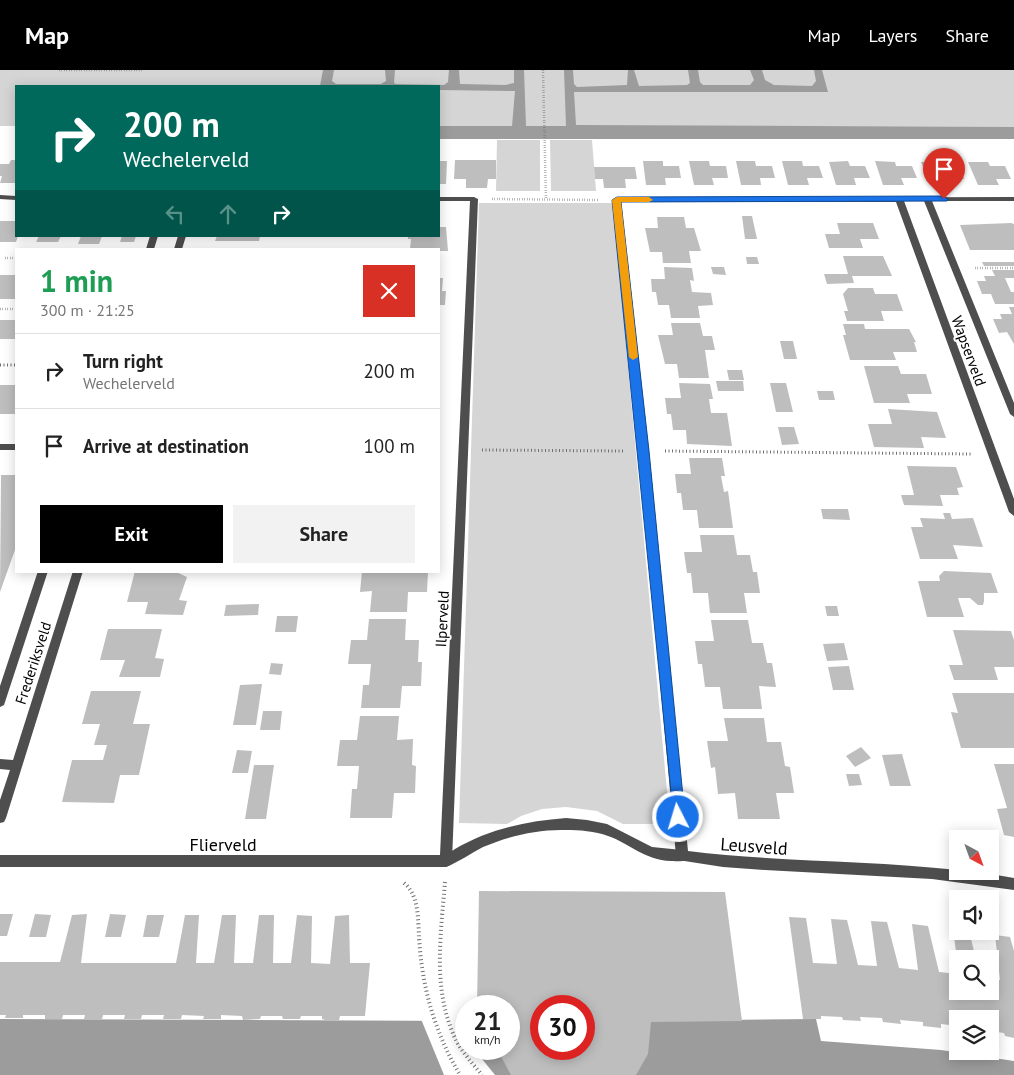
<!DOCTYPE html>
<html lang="en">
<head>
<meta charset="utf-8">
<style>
  :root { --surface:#fff; --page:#f2f2f2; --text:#222; --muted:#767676; --line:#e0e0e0; --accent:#000 }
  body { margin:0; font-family:"PT Sans",sans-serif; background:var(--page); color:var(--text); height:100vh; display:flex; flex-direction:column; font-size:19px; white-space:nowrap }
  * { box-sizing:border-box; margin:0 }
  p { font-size:16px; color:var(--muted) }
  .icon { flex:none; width:28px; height:28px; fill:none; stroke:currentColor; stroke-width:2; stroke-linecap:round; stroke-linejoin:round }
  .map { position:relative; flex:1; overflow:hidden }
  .drawer { position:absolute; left:15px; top:178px; width:425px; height:325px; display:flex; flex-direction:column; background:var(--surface); border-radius:0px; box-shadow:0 2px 12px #0003 }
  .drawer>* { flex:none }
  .banner { position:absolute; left:15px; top:15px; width:425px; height:152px; border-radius:0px; box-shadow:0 2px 12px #0003; background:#00695c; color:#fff; overflow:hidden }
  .needle { width:32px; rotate:139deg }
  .buttons { position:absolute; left:949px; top:760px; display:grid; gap:10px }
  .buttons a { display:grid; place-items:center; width:50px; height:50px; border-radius:0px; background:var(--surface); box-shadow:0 2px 12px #0003; font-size:25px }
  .speed { position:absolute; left:455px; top:925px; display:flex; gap:10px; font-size:25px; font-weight:700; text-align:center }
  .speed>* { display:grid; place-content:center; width:65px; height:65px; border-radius:50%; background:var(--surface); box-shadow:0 2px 12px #0003; line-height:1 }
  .speed small { font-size:12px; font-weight:400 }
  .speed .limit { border:8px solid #d22; background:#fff; color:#111 }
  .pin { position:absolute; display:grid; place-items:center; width:42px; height:42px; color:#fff; margin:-51px -21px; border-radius:50% 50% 50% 0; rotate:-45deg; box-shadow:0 0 5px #0007 }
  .pin .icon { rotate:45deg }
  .me { position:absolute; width:55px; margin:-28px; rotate:355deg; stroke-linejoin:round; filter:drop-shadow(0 0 4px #0008) }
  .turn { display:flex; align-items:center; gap:18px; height:105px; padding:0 25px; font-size:22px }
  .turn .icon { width:65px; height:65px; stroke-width:2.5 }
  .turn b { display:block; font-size:35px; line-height:42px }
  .lanes { display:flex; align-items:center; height:48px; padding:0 25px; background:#0003; justify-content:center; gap:25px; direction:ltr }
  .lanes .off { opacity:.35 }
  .round { display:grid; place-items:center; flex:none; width:52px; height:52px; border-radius:0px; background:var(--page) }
  .head { display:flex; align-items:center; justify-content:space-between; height:85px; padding:0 25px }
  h1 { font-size:30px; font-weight:700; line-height:38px; color:#1e9e55 }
  .action { display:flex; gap:10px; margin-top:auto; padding:10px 25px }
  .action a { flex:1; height:58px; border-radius:0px; background:var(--accent); color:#fff; font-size:20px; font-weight:700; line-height:58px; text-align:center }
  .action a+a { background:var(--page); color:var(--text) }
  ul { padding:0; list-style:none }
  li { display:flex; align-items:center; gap:15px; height:75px; padding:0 25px; border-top:1px solid var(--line) }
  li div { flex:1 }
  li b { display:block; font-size:19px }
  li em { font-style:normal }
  header { display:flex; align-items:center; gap:30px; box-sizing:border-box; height:70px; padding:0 25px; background:var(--accent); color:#fff }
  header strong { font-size:24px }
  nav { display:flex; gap:28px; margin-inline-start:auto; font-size:18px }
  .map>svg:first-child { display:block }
</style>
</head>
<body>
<header>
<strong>Map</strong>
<nav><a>Map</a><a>Layers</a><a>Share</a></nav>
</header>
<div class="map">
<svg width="1014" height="1005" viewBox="0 0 1014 1005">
  <rect width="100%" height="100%" fill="#fff"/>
  <path fill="#d5d5d5" d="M0,0H1014V57L439,56V16H16V56H0Z
    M497,70H540V121H496Z
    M550,70H592L596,121H551Z
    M479,133H613L670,754H623L597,741L566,737L542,739L521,746L507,754L459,753Z"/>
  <path fill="#9c9c9c" d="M323,0H334L332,11L336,14H381L386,11L385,0H395L394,13L396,14L444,15L448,12L449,0H459L460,14L505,15L514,13V0H524L526,56H566L564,0H573L574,14L577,17L627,15L628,0H634L639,16L687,15L690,13L688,0H698L700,12L703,15H750L754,10L750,0H762L765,10L774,15L812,16L816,11L814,0H822L828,22H574L576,55L1014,57V69H439V56H512L515,21L439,20V16H320Z
    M0,949L466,951V979H509V970L531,1005H0Z
    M816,949L821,971L941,980L1014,991V1005H617L639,951Z"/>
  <path fill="#fff" d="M421,949L459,950L466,965V979H474L495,1005H444Z"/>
  <path fill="#bebebe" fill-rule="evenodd" d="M11,90H16V113H0L2,106H0V94H9Z
    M455,90H496V109H488L487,118H466V109H454Z
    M439,91H447L446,114H439Z
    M643,91H663V96H679L681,108H665L666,115H646Z
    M689,91H709L710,96H726L728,108H712L714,115H694Z
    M736,91H755L756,96H772L775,108H760L761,115H741Z
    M782,91H802L803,96H819L823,108H807L809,115H788Z
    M848,91L850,96H865L870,108H854L856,115H836L829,92Z
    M875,91L895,92L896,96H912L917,108H901L904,115H883Z
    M921,92H941L943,96H959L964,109L948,108L951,115H931Z
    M968,92H988L990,96H1005L1011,109H996L999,115H978Z
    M594,97H635L637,109H625L626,118H604L603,109H595Z
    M742,146H752L757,169H745Z
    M657,147H684L686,158H694L701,181H689L691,193H663L662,182H650L645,158H658Z
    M0,151H16V166H18L16,172H0Z
    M837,153H873L879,169H860L863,178H829L825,164H840Z
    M1011,153L1014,154V180H970L960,155Z
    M439,157H446L448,181H439V179H410L411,169H408V166H439Z
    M39,166H61L58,172H36Z
    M81,166H102L99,174H78Z
    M122,166H136L134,172H120Z
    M217,166H260L259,171H215Z
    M843,186H883L892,206H852L854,213L827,214L824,204H848Z
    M746,187H757L759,194H747Z
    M982,192H1014V196H984Z
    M664,197L692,198L694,211L690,210L692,222L711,223L713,235L698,236L700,248H671L669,235H658L656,222H652L651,209H665Z
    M711,197H724L726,205L713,204Z
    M992,200H1014V208H1005L1011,222H1014V234H995L991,224H982L977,211H986L984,206H995Z
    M0,205H16V229H0Z
    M439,208H443L442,221H446L445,235H439Z
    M848,218H873L875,224H897L903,241H881L884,251H847L844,241H848L843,224Z
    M1009,237H1014V274L1007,262L999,263L993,249H1002L1000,244H1012Z
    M0,250H16V269H0Z
    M671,253H700L703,266H712L715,280H705L709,308H679L677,294H665L658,265H673Z
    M843,254H864L865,259H909L916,272H914L917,282H893L896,290H850L843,265H846Z
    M780,271H793L797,289H784Z
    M864,296H898L901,304H926L932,324H907L910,333H874Z
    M727,300H742L744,310H729Z
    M716,311H743L744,321H718Z
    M679,313L710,314L713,329H709L711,343H727L732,376L687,374L686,360H673L671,344H667L665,328H681Z
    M770,313H786L793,342H776Z
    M0,315H16V344H0Z
    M817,321H833L835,330H819Z
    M888,339L937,342L946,368L921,367L924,378L874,377L868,354H892Z
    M778,357H794L799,374L782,375Z
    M689,388H722L725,406H721L724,422L728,421L733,458H699L697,440H683L681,423H677L675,404H691Z
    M907,396L956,397L963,417L957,418L959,425H940L943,436L904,435L901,425H914Z
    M1,405H16V477L0,522Z
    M821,439H848L850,450L823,449Z
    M943,443H950L952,449L973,448L983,477L953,475L958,489H920L911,457H923L920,448L945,449Z
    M700,465H734L737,485H750L753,502H757L760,523H744L747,543H710L708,523H693L691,503H687L684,482H702Z
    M135,501H174L187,507L179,530L187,531L183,545L145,544L148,532H127Z
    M362,501H428L427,522H408L407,542H370L372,521L360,522Z
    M944,501L991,503L998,523H984V531L983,535H978L970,528H958L964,547H927L918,511H940L939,506Z
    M259,534L258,545L224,546L226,535Z
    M825,536H837L839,546H827Z
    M277,546H298L296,562H275Z
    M369,549H406L405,570H419L418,592H422L421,616H402L400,638H361L363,615H369L371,594H348L351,570H367Z
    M711,550H748L752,573H763L767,593H772L776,617L759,616L762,639H723L720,617H705L702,594H698L695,571H714Z
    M108,559H162L155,588L164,589L160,607H119L125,590H100Z
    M953,560L1011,561L1014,570V597H994L998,610H954L949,595H963Z
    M844,573L848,590L827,591L823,574Z
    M271,593L283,594L281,605L269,604Z
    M849,596L854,620H833L828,597Z
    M262,614L256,655H233L240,615Z
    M91,621H141L133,654H150L139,705H120L114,733L62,732L72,690H103L107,675H94L100,654H82Z
    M952,623H1014V678H961L951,642L958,643Z
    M263,641H282L280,660H260Z
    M360,646H399L397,670L413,669L412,695L416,696L415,723H394L392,748H350L352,719H357L359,696H337L340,670H357Z
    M724,648H764L767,672H781L785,696L790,697L794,723H776L780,749H738L735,723L718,724L715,697L711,698L707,671H728Z
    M861,677L871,688L855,697L846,686Z
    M237,680L252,681L248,703H232Z
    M902,684L911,716H890L882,685Z
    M994,694H1014V767L1004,765L997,739L1007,738Z
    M254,695H274L266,749H245Z
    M846,704H859L862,715L849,716Z
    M479,821L725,822L742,951L651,952L648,984L636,1005H511L497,979H509V936H477ZM541,936H584V979H541Z
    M0,844H13L7,866H0Z
    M35,844L51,845L46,867H29Z
    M87,844L81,893H176L185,845H199L196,893H214L222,845H236L234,893H253L259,845H274L273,893H291L297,845L312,846L311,893L330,894L335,846L349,845L350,893H370L365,946H340L339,950H325L322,949V946H301L300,949H283L282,946H261L260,949L243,950L242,946L221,945V949H203L204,946L182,945L181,949H163L164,945H142L141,949H124L125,945H103L102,949H84L85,945H63L62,949H45V945H23V948H5L6,945H0V892H60L72,845Z
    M110,844L126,845L121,867H105Z
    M147,845H164L159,867H143Z
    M789,847L806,848L813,893L837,894L831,849L847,850L858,895L877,896L871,851L887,852L899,898L918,900L912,854L928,856L939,902L958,904V921H990V908L1000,910L995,865L1010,867L1014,881V968L1005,966L1004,963L990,961V949H958V956L941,954V958L923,956V952L900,950L901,954L883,952L882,948L860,947L861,951L843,950L842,947L821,946V949H803Z
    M953,859L969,861L976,889H957Z"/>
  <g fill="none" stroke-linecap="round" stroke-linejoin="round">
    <path stroke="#707070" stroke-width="2.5" stroke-dasharray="0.5 2" stroke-linecap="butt" d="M59,0H142
      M543,0L546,130
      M492,129L599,130
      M5,188H16
      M975,198H1014
      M0,239H16"/>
    <path stroke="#707070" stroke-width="3" stroke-dasharray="1 2.5" stroke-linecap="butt" d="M0,295H16
      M482,380L624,381
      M665,381L971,384"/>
    <path stroke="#707070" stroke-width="4" stroke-dasharray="1 3" stroke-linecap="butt" d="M445,812C441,863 432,919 455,968C461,981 472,993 482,1005
      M404,813C419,825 418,849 419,867C422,917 434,961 460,1005"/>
    <path fill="#4e4e4e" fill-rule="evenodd" d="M566,748L587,750L607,754L652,777L682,780L686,782L688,786L686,790C681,792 677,791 671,791C644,790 631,774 608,766C595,761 579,760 566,760C538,759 509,766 483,777C471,783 459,792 446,797L442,795L440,791C443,785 449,783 455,779C489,759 527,751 566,748Z"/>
    <path fill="#4e4e4e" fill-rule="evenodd" d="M0,125L16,126V130L0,129Z
      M439,127H474L478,129L452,791L450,795L446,797H0V785H440L470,131H439Z
      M1014,127V131H932L1014,333V347L1010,344L924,131H904L1014,429V446L1009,442L896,132H621L649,381L688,781C777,792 868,790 958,800V801H973L1014,808V820L932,809L765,800L723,797L678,790L676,786L639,381L613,130L617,128Z
      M150,166H158L154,179H146Z
      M178,166H186L182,179H174Z
      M0,374H16V380H0Z
      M38,501H48L5,632L4,635L0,637V616Z
      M73,501H83L6,748L4,752L0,753V730L10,700L0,699V689L13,690Z"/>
  </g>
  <path fill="#1a73e8" stroke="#114b97" d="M944,126L948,129L947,131L621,132L649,381L685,747L683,752L678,754L674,752L612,130L617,127Z"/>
  <path fill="#f59e0b" d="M617,127H649L653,130L649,132H621L638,287L633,290L629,287L612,130Z"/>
  <g text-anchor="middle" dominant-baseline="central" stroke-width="4" stroke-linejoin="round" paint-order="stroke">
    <g font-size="15" fill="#000" stroke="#fff">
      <text transform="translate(969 281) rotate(70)">Wapserveld</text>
      <text transform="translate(442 549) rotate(-87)">Ilperveld</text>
      <text transform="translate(33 593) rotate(-72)">Frederiksveld</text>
    </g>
    <g font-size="18" fill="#000" stroke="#fff">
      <text x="223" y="774">Flierveld</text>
      <text transform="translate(754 776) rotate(4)">Leusveld</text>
    </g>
  </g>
</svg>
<div class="buttons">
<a><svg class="needle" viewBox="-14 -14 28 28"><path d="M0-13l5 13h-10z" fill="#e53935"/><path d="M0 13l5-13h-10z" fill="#767676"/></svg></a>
<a><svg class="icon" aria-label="sound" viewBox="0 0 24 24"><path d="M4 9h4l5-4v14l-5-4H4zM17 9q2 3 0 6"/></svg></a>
<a><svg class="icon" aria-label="search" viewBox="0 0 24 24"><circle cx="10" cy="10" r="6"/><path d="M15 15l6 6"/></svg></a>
<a><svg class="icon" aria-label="layers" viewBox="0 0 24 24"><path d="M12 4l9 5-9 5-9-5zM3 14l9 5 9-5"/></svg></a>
</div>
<div class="speed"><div>21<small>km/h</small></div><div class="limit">30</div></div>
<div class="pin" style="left:944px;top:129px;background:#d93025"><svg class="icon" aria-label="arrive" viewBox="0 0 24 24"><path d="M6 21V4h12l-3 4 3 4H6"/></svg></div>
<svg class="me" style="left:678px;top:747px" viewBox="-20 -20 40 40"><circle r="17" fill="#1a73e8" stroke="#fff" stroke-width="3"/><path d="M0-11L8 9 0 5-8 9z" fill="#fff"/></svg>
<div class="banner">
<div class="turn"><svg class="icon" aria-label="right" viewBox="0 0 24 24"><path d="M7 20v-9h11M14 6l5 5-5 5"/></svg><div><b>200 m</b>Wechelerveld</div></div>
<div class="lanes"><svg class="icon off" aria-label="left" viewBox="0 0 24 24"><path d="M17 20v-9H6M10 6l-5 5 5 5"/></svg><svg class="icon off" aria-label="ahead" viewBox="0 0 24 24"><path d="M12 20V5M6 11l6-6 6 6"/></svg><svg class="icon" aria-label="right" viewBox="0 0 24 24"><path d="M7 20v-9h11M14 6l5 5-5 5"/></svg></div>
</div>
<section class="drawer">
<div class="head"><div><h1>1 min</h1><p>300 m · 21:25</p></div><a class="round" style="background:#d93025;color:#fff"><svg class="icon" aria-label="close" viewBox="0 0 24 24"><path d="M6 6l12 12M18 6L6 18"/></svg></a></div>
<ul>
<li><svg class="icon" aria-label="right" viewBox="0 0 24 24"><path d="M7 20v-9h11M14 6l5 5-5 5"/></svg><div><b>Turn right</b><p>Wechelerveld</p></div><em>200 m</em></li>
<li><svg class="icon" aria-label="arrive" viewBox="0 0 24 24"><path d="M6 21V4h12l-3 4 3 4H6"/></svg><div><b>Arrive at destination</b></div><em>100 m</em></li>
</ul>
<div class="action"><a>Exit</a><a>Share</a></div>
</section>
</div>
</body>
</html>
